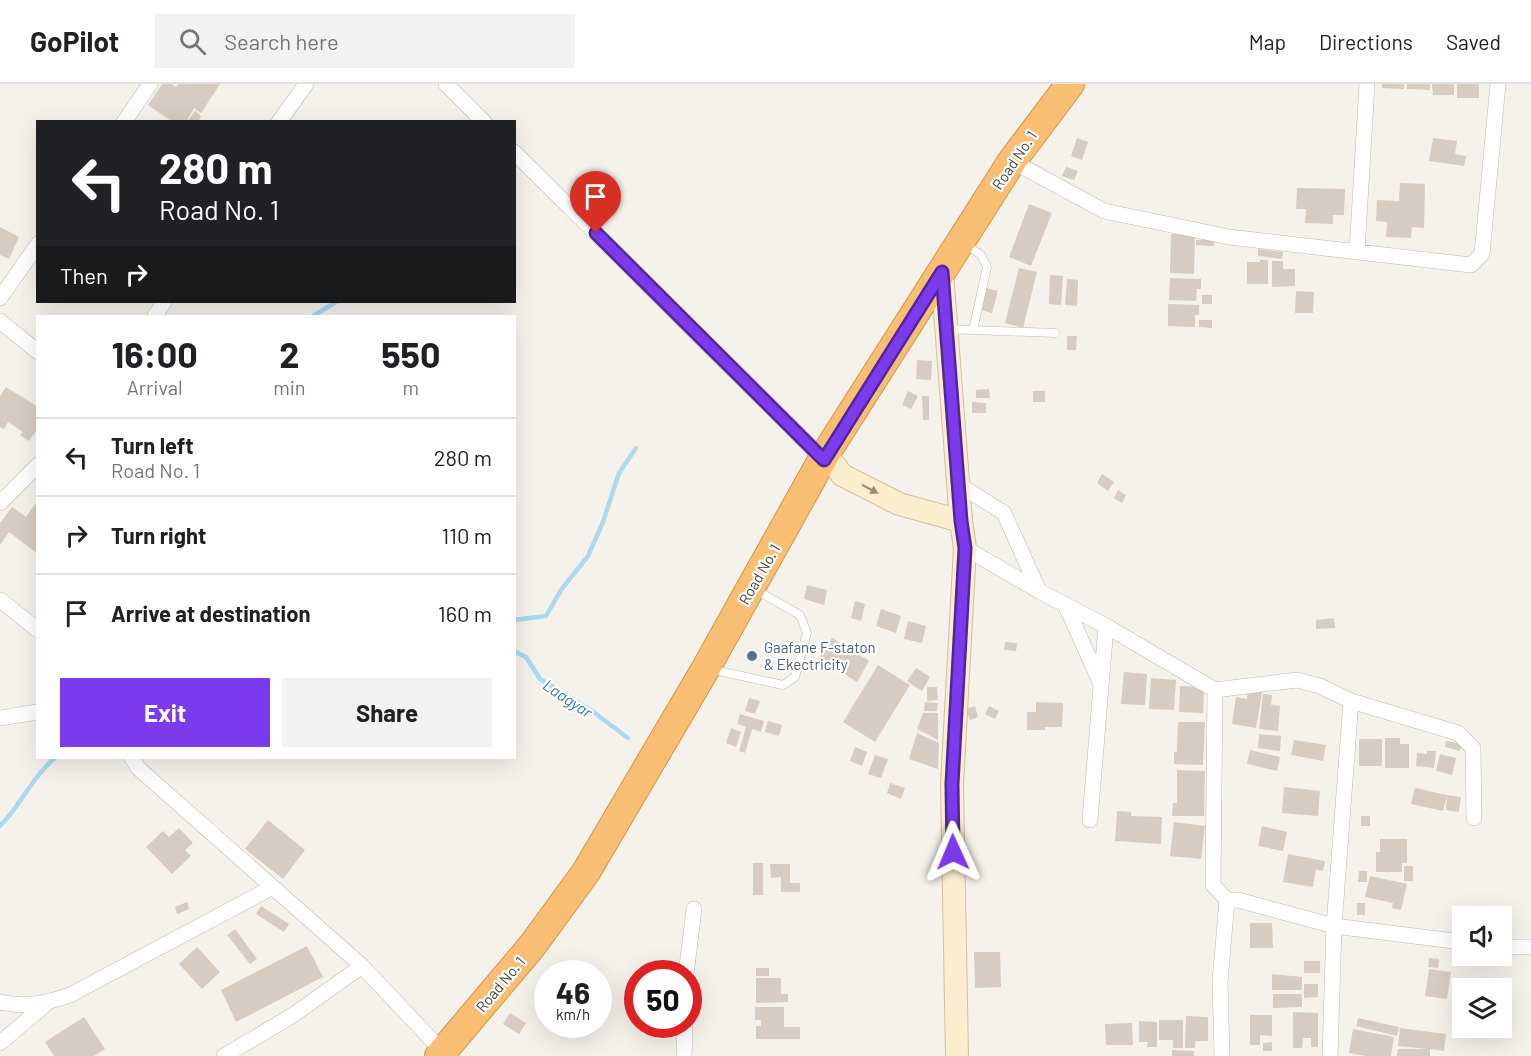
<!DOCTYPE html>
<html lang="en">
<head>
<meta charset="utf-8">
<style>
  :root { --surface:#fff; --page:#f2f2f2; --text:#202124; --muted:#757577; --line:#e0e0e0; --accent:#7c3aed }
  body { margin:0; font-family:Barlow,sans-serif; background:var(--page); color:var(--text); height:100vh; display:flex; flex-direction:column; font-size:22px; white-space:nowrap }
  * { box-sizing:border-box; margin:0 }
  p { font-size:20px; color:var(--muted) }
  .icon { flex:none; width:33px; height:33px; fill:none; stroke:currentColor; stroke-width:2; stroke-linecap:round; stroke-linejoin:round }
  .map { position:relative; flex:1; overflow:hidden }
  .panel { position:absolute; left:36px; top:231px; width:480px; height:444px; display:flex; flex-direction:column; background:var(--surface); border-radius:0px; box-shadow:0 6px 24px #0002 }
  .panel>* { flex:none }
  .guide { position:absolute; left:36px; top:36px; width:480px; height:183px; border-radius:0px; box-shadow:0 6px 24px #0002; background:#202124; color:#fff; overflow:hidden }
  .tools { position:absolute; left:1452px; top:822px; display:grid; gap:12px }
  .tools a { display:grid; place-items:center; width:60px; height:60px; border-radius:0px; background:var(--surface); box-shadow:0 6px 24px #0002; font-size:30px }
  .speed { position:absolute; left:534px; top:876px; display:flex; gap:12px; font-size:30px; font-weight:700; text-align:center }
  .speed>* { display:grid; place-content:center; width:78px; height:78px; border-radius:50%; background:var(--surface); box-shadow:0 6px 24px #0002; line-height:1 }
  .speed small { font-size:15px; font-weight:400 }
  .speed .limit { border:9px solid #d22; background:#fff; color:#111 }
  .pin { position:absolute; display:grid; place-items:center; width:51px; height:51px; color:#fff; margin:-62px -26px; border-radius:50% 50% 50% 0; rotate:-45deg; box-shadow:0 0 6px #0007 }
  .pin .icon { rotate:45deg }
  .me { position:absolute; width:66px; margin:-33px; rotate:359deg; stroke-linejoin:round; filter:drop-shadow(0 0 4px #0008) }
  .turn { display:flex; align-items:center; gap:21px; height:126px; padding:0 24px; font-size:27px }
  .turn .icon { width:78px; height:78px; stroke-width:2.5 }
  .turn b { display:block; font-size:42px; line-height:51px }
  .then { display:flex; align-items:center; height:57px; padding:0 24px; background:#0003; gap:12px; font-size:22px }
  .eta { display:flex; justify-content:space-evenly; align-items:center; height:102px; text-align:center }
  .eta b { font-size:36px; font-weight:700; line-height:42px }
  .button { display:flex; gap:12px; margin-top:auto; padding:12px 24px }
  .button a { flex:1; height:69px; border-radius:0px; background:var(--accent); color:#fff; font-size:24px; font-weight:700; line-height:69px; text-align:center }
  .button a+a { background:var(--page); color:var(--text) }
  ul { padding:0; list-style:none }
  li { display:flex; align-items:center; gap:18px; height:78px; padding:0 24px; border-top:2px solid var(--line) }
  li div { flex:1 }
  li b { display:block; font-size:22px }
  li em { font-style:normal }
  header { display:flex; align-items:center; gap:36px; box-sizing:border-box; height:84px; padding:0 30px; background:var(--surface); border-bottom:2px solid var(--line) }
  header strong { font-size:28px }
  nav { display:flex; gap:33px; margin-inline-start:auto; font-size:21px }
  .search { width:420px; height:54px; background:var(--page); display:flex; align-items:center; gap:15px; box-sizing:border-box; padding:0 21px; border-radius:0px; color:var(--muted); font-size:22px }
  .map>svg:first-child { display:block }
</style>
</head>
<body>
<header>
<strong>GoPilot</strong>
<div class="search"><svg class="icon" aria-label="search" viewBox="0 0 24 24"><circle cx="10" cy="10" r="6"/><path d="M15 15l6 6"/></svg>Search here</div>
<nav><a>Map</a><a>Directions</a><a>Saved</a></nav>
</header>
<div class="map">
<svg width="1531" height="972" viewBox="0 0 1531 972">
  <rect width="100%" height="100%" fill="#f5f1eb"/>
  <g fill="none" stroke-linecap="round" stroke-linejoin="round">
    <path stroke="#abd9ee" stroke-width="4.5" d="M313,232L336,218
      M514,536L546,532L561,506L588,472L603,438L619,389L636,364
      M514,567L526,573L540,595L592,627L628,654
      M0,742C21,721 32,693 55,674"/>
  </g>
  <path fill="#d6ccc1" d="M162,0H171L176,3L178,0H220L201,29L194,24L186,38H173L148,21Z
    M1382,0H1404V5L1382,4Z
    M1407,0H1430V6L1407,5Z
    M1432,0H1454V11H1433Z
    M1457,0H1479V14H1457Z
    M195,27L201,32L198,38H187Z
    M1077,54L1088,58L1082,76L1071,72Z
    M1433,54L1457,57L1455,70L1466,72L1464,82L1429,77Z
    M1066,83L1078,87L1074,96L1062,92Z
    M1400,99L1425,100L1424,144L1412,143L1411,154L1386,153L1387,138L1376,137L1377,116L1399,117Z
    M1297,104L1345,105L1344,131H1333V140L1305,139L1306,125H1296Z
    M1029,120L1052,129L1031,182L1009,173Z
    M0,143L19,153L9,175L0,171Z
    M1171,150H1195L1194,190L1170,189Z
    M1196,156H1214V162L1196,161Z
    M1258,165L1283,168L1282,175L1258,172Z
    M1260,176H1268V200H1247V178H1260Z
    M1272,177H1283V185H1295V202L1272,203Z
    M1019,184L1037,188L1023,244L1005,239Z
    M1050,191L1063,192L1061,221L1049,220Z
    M1170,194L1201,195V205H1197L1196,217L1169,216Z
    M1067,195L1078,196L1077,222L1065,221Z
    M986,204L998,207L992,229L981,226Z
    M1296,207L1314,208L1313,229H1295Z
    M1202,211H1212V220H1202Z
    M1168,220L1199,221V231H1195V243L1168,242Z
    M1199,236H1212V244L1199,243Z
    M1067,252H1077L1076,266H1067Z
    M917,276L932,277L931,296L916,295Z
    M6,303L38,323V344L29,357L20,351L23,348L8,338L4,345L0,343V312Z
    M989,305L990,314H976V306Z
    M908,307L918,312L911,325L902,321Z
    M1033,307H1045V318H1033Z
    M922,312H929V336H923Z
    M972,318L986,319V329H972Z
    M1102,390L1114,398L1108,407L1097,399Z
    M1118,406L1126,411L1122,419L1114,414Z
    M35,420L38,422V470L9,448L0,461V439L12,423L26,433Z
    M807,501L827,506L824,521L804,515Z
    M855,517L865,520L861,537L851,534Z
    M881,525L901,532L896,549L876,542Z
    M1334,534L1335,544L1316,545V536Z
    M908,537L926,542L922,559L904,555Z
    M832,554L869,577L857,598L819,574Z
    M1005,558L1017,559L1016,567L1004,566Z
    M878,581L910,601L875,658L843,638Z
    M916,584L930,593L922,607L907,597Z
    M1124,588L1147,590L1145,621L1121,620Z
    M1151,594L1176,596L1174,626L1149,625Z
    M1180,602L1204,603L1203,629L1179,628Z
    M927,603H937L938,616L927,617Z
    M1248,606L1262,608L1256,644L1232,640L1236,613L1247,615Z
    M1263,610L1272,611L1271,621L1280,622L1278,647L1259,645Z
    M749,614L760,617L755,630L745,627Z
    M925,618L938,619L937,627H924Z
    M1036,618L1063,619L1062,643H1045V646H1027V628H1036Z
    M975,622L978,633L970,636L966,625Z
    M989,622L999,627L995,635L985,630Z
    M923,629H938V656L917,645Z
    M740,630L764,637L761,648L752,645L745,669L739,667L746,643L737,640Z
    M768,637L782,641L779,652L765,648Z
    M1178,638H1205L1203,681L1174,680V668H1177Z
    M731,644L741,648L736,663L726,659Z
    M917,649L939,659L938,685L909,675Z
    M1259,650L1281,652L1280,667L1258,664Z
    M1385,654H1400V660H1409V684H1385Z
    M1359,655H1382V682H1359Z
    M1294,656L1326,661L1323,677L1291,671Z
    M1446,657L1462,660L1460,667L1445,663Z
    M855,663L867,668L862,682L850,677Z
    M1250,666L1280,673L1277,687L1247,680Z
    M1427,667H1436L1434,684L1416,682L1417,669L1427,670Z
    M1440,670L1456,674L1452,691L1436,687Z
    M875,671L888,675L881,694L868,690Z
    M1177,686L1205,687L1204,732H1172L1173,719H1177Z
    M890,699L905,704L901,715L887,709Z
    M1284,703L1320,707L1318,732L1282,729Z
    M1415,704L1447,711L1443,727L1411,720Z
    M1447,711L1461,713L1459,728L1446,726Z
    M1117,727L1131,728V732L1162,733L1161,760L1115,757Z
    M1361,732H1370V742H1361Z
    M268,736L305,766L283,795L245,765Z
    M1174,738L1205,742L1201,775L1170,772Z
    M1262,742L1287,748L1283,767L1258,762Z
    M179,744L193,759L185,766L191,772L172,790L146,763L163,747L169,753Z
    M1380,755H1407V779H1402V788H1376V768H1380Z
    M1288,770L1325,777L1323,787L1316,785L1313,803L1283,798Z
    M753,779H763V811H753Z
    M770,780H790V799H800V808H781V793L771,794Z
    M1404,782H1413V797H1404Z
    M1359,787H1367V798H1358Z
    M1370,792L1407,800L1401,826L1392,824L1393,819L1365,813Z
    M187,818L189,825L177,830L175,823Z
    M1357,819H1365V831H1357Z
    M261,822L289,840L284,848L256,830Z
    M1250,839H1272L1273,864H1250Z
    M235,845L257,875L250,880L227,851Z
    M307,862L323,893L236,938L221,906Z
    M197,863L220,888L202,905L179,880Z
    M974,868H1000L1001,903L975,904Z
    M1429,874L1439,875L1438,884L1428,883Z
    M1304,877H1320V889H1304Z
    M756,884H769V892H756Z
    M1429,885L1451,888L1447,915L1425,912Z
    M1272,890L1302,893V906H1272Z
    M756,894H781V910H788V918L756,919Z
    M1304,900H1318V913L1304,914Z
    M1273,910H1302V923L1273,924Z
    M755,923H784V943H800V955H756V942H761V936H755Z
    M1293,928L1318,929V963H1311V954H1303L1302,964H1293Z
    M510,929L526,939L519,950L503,940Z
    M1250,931H1272V952L1260,951V961H1250Z
    M1186,932L1208,933V957H1195V964H1185Z
    M84,933L105,965L94,972H54L45,958Z
    M1358,934L1399,943L1397,952L1356,942Z
    M1159,936H1183V964H1173V956H1159Z
    M1139,937L1157,938V963H1147L1148,958H1139Z
    M1132,939L1133,961H1106L1105,940Z
    M1400,944L1446,950L1444,967L1430,965V972H1397L1398,965H1427L1398,962Z
    M1353,945L1394,953L1391,972H1366L1349,969Z
    M1272,958V967H1263V959Z
    M1172,966L1194,967V972H1172Z"/>
  <g fill="none" stroke-linecap="round" stroke-linejoin="round">
    <defs>
      <path id="lane" d="M965,160L981,171L987,183L973,246
        M947,245L1055,249
        M710,585L783,601L795,593L807,549L800,531L756,506"/>
      <path id="street" d="M446,0L484,38
        M124,38L150,0
        M279,38L306,0
        M514,68L824,376
        M1012,77L1104,127L1229,153L1471,181L1482,170L1498,0
        M1357,168L1367,0
        M0,214L38,160
        M155,232L164,218
        M0,237L38,268
        M958,400L1004,429L1039,507
        M0,419L38,381
        M965,464L1039,507L1106,542L1215,606L1213,801L1227,816H1238L1334,842L1462,858
        M0,516L38,546
        M1065,520L1101,600
        M1215,606L1297,596L1320,602L1351,617L1458,649L1473,664L1474,734
        M0,634L38,628
        M132,674L138,684L362,882L443,968
        M1090,736L1106,542
        M1502,863H1531
        M686,890L694,825
        M0,918C24,924 47,919 70,911L271,804
        M0,959L46,920
        M224,972L293,931L362,882
        M684,972L685,940
        M1222,972L1220,897L1227,816
        M1330,972L1334,842L1351,617"/>
      <path id="secondary" d="M942,188L961,437L965,464L952,700L957,972
        M826,369L842,391L899,420L961,437"/>
      <path id="highway" d="M439,972L532,862L586,788L706,584L826,369L1012,77L1070,0"/>
    </defs>
    <use href="#lane" stroke="#c0b8ae" stroke-width="9"/>
    <use href="#street" stroke="#c0b8ae" stroke-width="16"/>
    <use href="#secondary" stroke="#d2bf9d" stroke-width="24"/>
    <use href="#highway" stroke="#d79343" stroke-width="30"/>
    <use href="#lane" stroke="#fff" stroke-width="8"/>
    <use href="#street" stroke="#fff" stroke-width="15"/>
    <use href="#secondary" stroke="#fcedce" stroke-width="22"/>
    <use href="#highway" stroke="#f8bf74" stroke-width="28"/>
  </g>
  <defs><path id="oneway-solid" d="M-6-.8H1V-3.2L6.5 0L1 3.2V.8H-6Z" transform="scale(1.5)"/></defs>
  <use fill="#9a8e7c" href="#oneway-solid" transform="translate(870 405) rotate(28)"/>
  <g fill="none" stroke-linecap="round" stroke-linejoin="round">
    <defs>
      <path id="route" d="M596,149L824,376L942,188L961,437L965,464L952,700L953,768"/>
    </defs>
    <use href="#route" stroke="#51269a" stroke-width="15"/>
    <use href="#route" stroke="#7c3aed" stroke-width="10"/>
  </g>
  <circle fill="#5c6f8a" stroke="#fff" stroke-width="2" cx="752" cy="572" r="6"/>
  <g text-anchor="middle" dominant-baseline="central" stroke-width="4.5" stroke-linejoin="round" paint-order="stroke">
    <g font-size="15" fill="#494139" stroke="#fff">
      <text transform="translate(1014 76) rotate(-56)">Road No. 1</text>
      <text transform="translate(759 490) rotate(-60)">Road No. 1</text>
      <text transform="translate(500 900) rotate(-50)">Road No. 1</text>
    </g>
    <g font-size="15" fill="#4e5e75" stroke="#fff" text-anchor="start">
      <text x="764" y="563">Gaafane F-staton<tspan x="764" dy="17">&amp; Ekectricity</tspan></text>
    </g>
    <g font-size="16" font-style="italic" fill="#327da1" stroke="#fff">
      <text transform="translate(568 614) rotate(34)">Laagyar</text>
    </g>
  </g>
</svg>
<div class="tools">
<a><svg class="icon" aria-label="sound" viewBox="0 0 24 24"><path d="M4 9h4l5-4v14l-5-4H4zM17 9q2 3 0 6"/></svg></a>
<a><svg class="icon" aria-label="layers" viewBox="0 0 24 24"><path d="M12 4l9 5-9 5-9-5zM3 14l9 5 9-5"/></svg></a>
</div>
<div class="speed"><div>46<small>km/h</small></div><div class="limit">50</div></div>
<div class="pin" style="left:596px;top:149px;background:#d93025"><svg class="icon" aria-label="arrive" viewBox="0 0 24 24"><path d="M6 21V4h12l-3 4 3 4H6"/></svg></div>
<svg class="me" style="left:953px;top:768px" viewBox="-20 -20 40 40"><path d="M0-17L14 15 0 8-14 15z" fill="#7c3aed" stroke="#fff" stroke-width="4"/></svg>
<div class="guide">
<div class="turn"><svg class="icon" aria-label="left" viewBox="0 0 24 24"><path d="M17 20v-9H6M10 6l-5 5 5 5"/></svg><div><b>280 m</b>Road No. 1</div></div>
<div class="then">Then<svg class="icon" aria-label="right" viewBox="0 0 24 24"><path d="M7 20v-9h11M14 6l5 5-5 5"/></svg></div>
</div>
<section class="panel">
<div class="eta">
<div><b>16:00</b><p>Arrival</p></div>
<div><b>2</b><p>min</p></div>
<div><b>550</b><p>m</p></div>
</div>
<ul>
<li><svg class="icon" aria-label="left" viewBox="0 0 24 24"><path d="M17 20v-9H6M10 6l-5 5 5 5"/></svg><div><b>Turn left</b><p>Road No. 1</p></div><em>280 m</em></li>
<li><svg class="icon" aria-label="right" viewBox="0 0 24 24"><path d="M7 20v-9h11M14 6l5 5-5 5"/></svg><div><b>Turn right</b></div><em>110 m</em></li>
<li><svg class="icon" aria-label="arrive" viewBox="0 0 24 24"><path d="M6 21V4h12l-3 4 3 4H6"/></svg><div><b>Arrive at destination</b></div><em>160 m</em></li>
</ul>
<div class="button"><a>Exit</a><a>Share</a></div>
</section>
</div>
</body>
</html>
